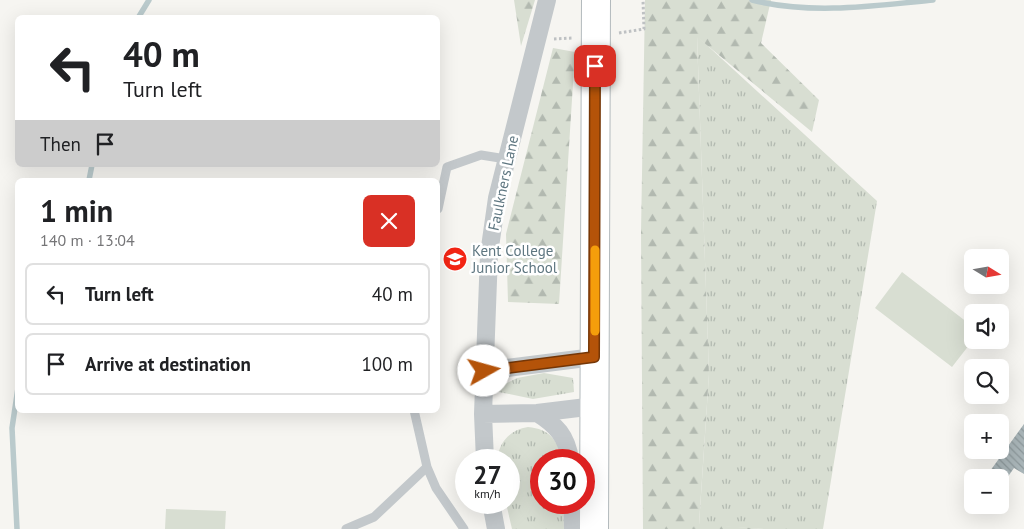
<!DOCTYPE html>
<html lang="en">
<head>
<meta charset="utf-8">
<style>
  :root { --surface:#fff; --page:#f6f6f6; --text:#202124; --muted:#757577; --line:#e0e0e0 }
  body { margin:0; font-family:"PT Sans",sans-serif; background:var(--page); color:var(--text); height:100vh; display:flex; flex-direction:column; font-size:19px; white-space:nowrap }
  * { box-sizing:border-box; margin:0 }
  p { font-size:16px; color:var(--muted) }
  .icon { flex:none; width:28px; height:28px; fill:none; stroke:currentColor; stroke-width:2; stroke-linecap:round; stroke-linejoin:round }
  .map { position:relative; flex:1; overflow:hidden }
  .details { position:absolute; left:15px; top:178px; width:425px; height:235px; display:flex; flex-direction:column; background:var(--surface); border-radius:8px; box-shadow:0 5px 20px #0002 }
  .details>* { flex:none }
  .guide { position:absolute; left:15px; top:15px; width:425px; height:152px; border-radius:8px; box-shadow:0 5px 20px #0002; background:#fff; color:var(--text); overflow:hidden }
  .needle { width:32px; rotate:101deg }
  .tools { position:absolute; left:964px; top:249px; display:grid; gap:10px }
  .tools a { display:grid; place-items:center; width:45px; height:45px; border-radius:8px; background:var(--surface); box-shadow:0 5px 20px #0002; font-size:25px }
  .speed { position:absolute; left:455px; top:449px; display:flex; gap:10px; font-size:25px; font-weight:700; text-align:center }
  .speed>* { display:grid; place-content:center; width:65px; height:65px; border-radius:50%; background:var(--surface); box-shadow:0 5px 20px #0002; line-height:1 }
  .speed small { font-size:12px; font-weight:400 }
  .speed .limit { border:8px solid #d22; background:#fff; color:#111 }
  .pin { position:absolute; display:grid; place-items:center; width:42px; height:42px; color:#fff; margin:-21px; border-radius:10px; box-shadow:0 2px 8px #0006 }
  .me { position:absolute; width:55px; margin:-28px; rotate:83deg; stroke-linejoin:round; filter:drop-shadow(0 0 4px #0008) }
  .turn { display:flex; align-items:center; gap:18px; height:105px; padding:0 25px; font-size:22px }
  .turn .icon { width:65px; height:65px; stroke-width:2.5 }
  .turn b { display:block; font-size:35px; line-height:42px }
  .then { display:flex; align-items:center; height:48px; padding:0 25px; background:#0003; gap:10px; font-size:19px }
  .round { display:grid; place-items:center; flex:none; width:52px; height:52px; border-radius:8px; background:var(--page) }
  .head { display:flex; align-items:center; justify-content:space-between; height:85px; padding:0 25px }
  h1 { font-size:30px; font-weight:700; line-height:38px }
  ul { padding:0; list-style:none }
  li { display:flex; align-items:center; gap:15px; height:62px; margin:0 10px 8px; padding:0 15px; border:2px solid var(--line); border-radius:8px }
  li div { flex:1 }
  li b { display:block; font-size:19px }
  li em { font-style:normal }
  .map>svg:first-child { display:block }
</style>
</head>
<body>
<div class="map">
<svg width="1024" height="529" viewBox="0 0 1024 529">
  <defs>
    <pattern id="grass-tufts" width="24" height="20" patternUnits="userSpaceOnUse" patternTransform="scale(1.25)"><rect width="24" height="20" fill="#d8ded2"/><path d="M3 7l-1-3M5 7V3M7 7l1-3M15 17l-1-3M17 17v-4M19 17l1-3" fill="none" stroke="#b2b9b0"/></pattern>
    <pattern id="forest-firs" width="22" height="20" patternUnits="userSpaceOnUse" patternTransform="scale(1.25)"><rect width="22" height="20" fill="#d8ded2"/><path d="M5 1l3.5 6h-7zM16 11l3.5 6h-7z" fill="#b2b9b0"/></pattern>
    <pattern id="building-back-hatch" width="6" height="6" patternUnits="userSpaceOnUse" patternTransform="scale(1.25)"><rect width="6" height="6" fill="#a9b5b8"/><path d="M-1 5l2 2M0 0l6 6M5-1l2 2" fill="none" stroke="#8d989b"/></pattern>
  </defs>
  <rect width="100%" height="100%" fill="#f6f5f1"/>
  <path fill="url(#grass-tufts)" d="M697,36L877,201L823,529H764L699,525L709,374Z
    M544,373L573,378L574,392L533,399L499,392V387L517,378Z
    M528,427C550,429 557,440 563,460H541V502L563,503L564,529H512L506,503L509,502V460L497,459C500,441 510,430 528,427Z"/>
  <path fill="url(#forest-firs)" d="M514,0H535L521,46Z
    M645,0H771L761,43L819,100L812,132L697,37L709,374L699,524L764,529H643L641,232Z
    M553,48L575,52L559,304L508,302L506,234Z"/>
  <path fill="#d8ded2" d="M902,272L972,326L973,340L952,367L875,308Z
    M166,509L226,511L225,529H165Z"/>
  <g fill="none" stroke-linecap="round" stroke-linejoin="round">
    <path stroke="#bacacc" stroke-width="5.5" d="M752,0C810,15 874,6 933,0
      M138,18L149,0
      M89,180L92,165
      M17,529L12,428L18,388"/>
  </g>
  <path fill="url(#building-back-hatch)" d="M1024,424V474L1014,468L1000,488V478H985Z
    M972,496V505H989L983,513L968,502Z"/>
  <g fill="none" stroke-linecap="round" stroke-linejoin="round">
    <defs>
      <path id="primary" d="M594,529L596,0"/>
    </defs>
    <use href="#primary" stroke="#b3babd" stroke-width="30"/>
    <path stroke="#bec1c3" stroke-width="3" stroke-dasharray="2.5 2.5" stroke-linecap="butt" d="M619,33L644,29L643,0
      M554,39L573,38"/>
    <path stroke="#c3c8cb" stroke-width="9" d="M438,209L447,167L481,155L506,159
      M414,410L427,467L436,488L464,529
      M346,529L374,517L427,467"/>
    <path stroke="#c3c8cb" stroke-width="18" d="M484,371L594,357
      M537,413C556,425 567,436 570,460
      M483,414L537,413L595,406
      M485,460L483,414L489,254L497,198L547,0
      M491,502L496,529
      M572,502L573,529"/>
    <use href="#primary" stroke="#fff" stroke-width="28"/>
  </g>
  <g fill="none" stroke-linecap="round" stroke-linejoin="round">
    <defs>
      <path id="route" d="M484,371L594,357L595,66"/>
    </defs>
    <use href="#route" stroke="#753606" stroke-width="12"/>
    <use href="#route" stroke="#b45309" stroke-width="9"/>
    <path stroke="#f59e0b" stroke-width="9" d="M595,331V250"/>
  </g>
  <defs>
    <symbol id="school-disc" viewBox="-11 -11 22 22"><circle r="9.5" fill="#f32514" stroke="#fff"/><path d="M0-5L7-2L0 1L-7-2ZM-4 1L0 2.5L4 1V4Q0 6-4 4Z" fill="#fff"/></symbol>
  </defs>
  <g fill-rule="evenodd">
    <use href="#school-disc" x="441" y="245" width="28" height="28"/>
  </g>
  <g text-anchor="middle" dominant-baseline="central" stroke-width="5" stroke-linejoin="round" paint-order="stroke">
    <g font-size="15" fill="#5e7680" stroke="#fff">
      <text transform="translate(503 183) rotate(-78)">Faulkners Lane</text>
    </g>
    <g font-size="15" fill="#5e7680" stroke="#fff" text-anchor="start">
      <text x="472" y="250">Kent College<tspan x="472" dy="17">Junior School</tspan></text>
    </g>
  </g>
</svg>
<div class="tools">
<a><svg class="needle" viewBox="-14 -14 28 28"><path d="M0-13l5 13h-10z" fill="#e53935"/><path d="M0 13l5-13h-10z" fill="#757577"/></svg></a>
<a><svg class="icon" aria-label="sound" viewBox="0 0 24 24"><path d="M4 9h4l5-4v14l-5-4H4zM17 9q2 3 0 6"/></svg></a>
<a><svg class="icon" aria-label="search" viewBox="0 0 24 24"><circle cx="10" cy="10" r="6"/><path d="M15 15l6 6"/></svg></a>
<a>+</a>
<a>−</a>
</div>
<div class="speed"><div>27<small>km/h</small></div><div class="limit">30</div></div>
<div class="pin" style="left:595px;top:66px;background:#d93025"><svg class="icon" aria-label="arrive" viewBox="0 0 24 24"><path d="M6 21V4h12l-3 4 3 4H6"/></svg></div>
<svg class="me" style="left:484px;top:371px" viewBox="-20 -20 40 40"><circle r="19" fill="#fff"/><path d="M0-13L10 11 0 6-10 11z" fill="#b45309"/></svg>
<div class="guide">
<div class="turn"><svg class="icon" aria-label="left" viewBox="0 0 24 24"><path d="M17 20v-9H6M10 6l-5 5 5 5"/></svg><div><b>40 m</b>Turn left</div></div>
<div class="then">Then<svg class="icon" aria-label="arrive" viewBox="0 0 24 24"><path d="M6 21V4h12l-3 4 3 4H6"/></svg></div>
</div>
<section class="details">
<div class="head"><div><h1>1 min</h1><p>140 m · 13:04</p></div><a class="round" style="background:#d93025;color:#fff"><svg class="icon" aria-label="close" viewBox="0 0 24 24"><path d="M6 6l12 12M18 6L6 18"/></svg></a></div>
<ul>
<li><svg class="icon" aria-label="left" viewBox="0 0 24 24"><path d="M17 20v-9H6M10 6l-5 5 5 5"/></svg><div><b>Turn left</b></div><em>40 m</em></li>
<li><svg class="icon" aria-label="arrive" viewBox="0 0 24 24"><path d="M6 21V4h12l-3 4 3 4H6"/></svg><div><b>Arrive at destination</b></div><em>100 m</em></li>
</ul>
</section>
</div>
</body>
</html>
